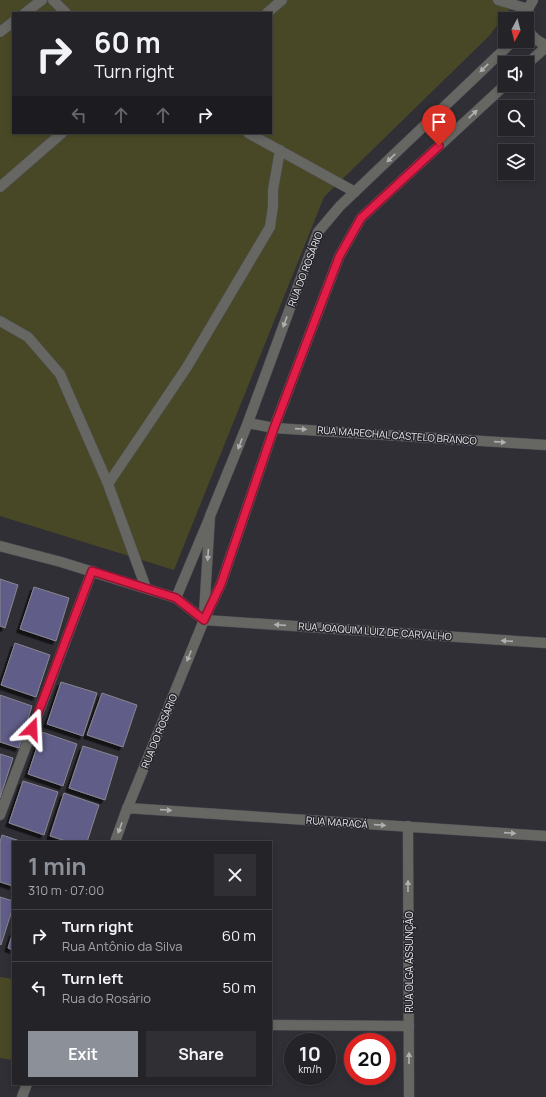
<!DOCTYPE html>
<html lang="en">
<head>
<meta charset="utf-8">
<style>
  :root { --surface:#242328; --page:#302f34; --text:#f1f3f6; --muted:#a3a4a8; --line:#414045; --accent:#8c9099 }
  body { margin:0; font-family:Manrope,sans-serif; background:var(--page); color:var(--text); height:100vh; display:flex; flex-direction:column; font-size:15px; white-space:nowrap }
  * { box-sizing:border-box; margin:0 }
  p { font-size:13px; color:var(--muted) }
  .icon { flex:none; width:22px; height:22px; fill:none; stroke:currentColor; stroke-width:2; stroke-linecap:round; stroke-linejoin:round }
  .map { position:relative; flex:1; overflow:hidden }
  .details { position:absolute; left:12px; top:841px; width:260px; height:244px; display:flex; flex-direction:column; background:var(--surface); border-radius:0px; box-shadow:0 2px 6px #0003,0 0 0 1px var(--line) }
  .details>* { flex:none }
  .top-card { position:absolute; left:12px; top:12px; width:260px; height:122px; border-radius:0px; box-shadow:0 2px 6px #0003,0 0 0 1px var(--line); background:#242328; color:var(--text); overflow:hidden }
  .needle { width:26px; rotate:187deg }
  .tools { position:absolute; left:498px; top:12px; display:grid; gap:8px }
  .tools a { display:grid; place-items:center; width:36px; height:36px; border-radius:0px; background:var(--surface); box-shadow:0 2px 6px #0003,0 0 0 1px var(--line); font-size:20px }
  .speed { position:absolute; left:284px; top:1033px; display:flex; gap:8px; font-size:20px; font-weight:700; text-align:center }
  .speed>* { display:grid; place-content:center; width:52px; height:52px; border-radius:50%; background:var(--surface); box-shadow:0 2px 6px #0003,0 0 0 1px var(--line); line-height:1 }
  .speed small { font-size:10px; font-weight:400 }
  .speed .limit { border:6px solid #d22; background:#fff; color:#111 }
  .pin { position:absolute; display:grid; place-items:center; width:34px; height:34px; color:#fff; margin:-41px -17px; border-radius:50% 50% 50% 0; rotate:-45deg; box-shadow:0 0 4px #0007 }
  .pin .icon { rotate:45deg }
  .me { position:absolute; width:44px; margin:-22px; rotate:21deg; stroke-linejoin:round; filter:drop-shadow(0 0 3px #0008) }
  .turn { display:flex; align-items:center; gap:14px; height:84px; padding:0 16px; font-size:18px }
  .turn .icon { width:52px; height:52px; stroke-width:2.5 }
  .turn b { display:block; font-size:28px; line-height:34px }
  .lanes { display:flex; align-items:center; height:38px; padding:0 16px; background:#0003; justify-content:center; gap:20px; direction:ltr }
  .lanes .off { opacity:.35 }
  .round { display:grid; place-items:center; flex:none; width:42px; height:42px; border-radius:0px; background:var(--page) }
  .overview { display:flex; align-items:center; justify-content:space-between; height:68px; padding:0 16px }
  h1 { font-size:24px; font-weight:700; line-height:30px; color:var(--accent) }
  .action { display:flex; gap:8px; margin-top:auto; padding:8px 16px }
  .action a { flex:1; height:46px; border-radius:0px; background:var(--accent); color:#fff; font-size:16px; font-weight:700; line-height:46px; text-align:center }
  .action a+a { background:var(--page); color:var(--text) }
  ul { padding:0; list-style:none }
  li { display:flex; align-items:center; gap:12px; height:52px; padding:0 16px; border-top:1px solid var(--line) }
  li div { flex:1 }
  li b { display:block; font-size:15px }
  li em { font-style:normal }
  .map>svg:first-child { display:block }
</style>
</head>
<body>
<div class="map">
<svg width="546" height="1097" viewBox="0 0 546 1097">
  <defs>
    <filter id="shadow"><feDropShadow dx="-3.5" dy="3.5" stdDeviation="0" flood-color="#0009"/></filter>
  </defs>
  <rect width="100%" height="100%" fill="#302f36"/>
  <path fill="#494826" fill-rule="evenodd" d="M0,0H514L516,1L489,36L324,197L174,570L0,516ZM13,13H271V133H13Z
    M0,977L13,979V1060L0,1058Z"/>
  <path fill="#615d88" stroke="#87878f" filter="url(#shadow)" d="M0,579L18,585L5,628L0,626Z
    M34,587L69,598L56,641L20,629Z
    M15,643L50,655L36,697L1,685Z
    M61,682L97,693L83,736L47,724Z
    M102,693L137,705L123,747L87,735Z
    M0,695L32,706L19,748L0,742Z
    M42,732L77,744L63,786L28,774Z
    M83,746L118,757L105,800L69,788Z
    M0,754L13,758L0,798Z
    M23,781L58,792L44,835L9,823Z
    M64,793L99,805L87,842H69L50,836Z
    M2,835L23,842H13V886L0,882V842Z
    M0,897L13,901V907L1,945L0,944Z
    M13,932V950L8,948Z"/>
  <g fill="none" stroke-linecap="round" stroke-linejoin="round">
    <defs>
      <path id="service" d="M53,0L66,13
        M498,0L528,9
        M25,13L42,0
        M267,13L282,0
        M0,32L13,22
        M248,133L355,192
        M0,187L62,133
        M0,321L28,337L60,374L108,484L146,588
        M108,484L187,367L270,227L273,206V190L280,150
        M0,815L92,571"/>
      <path id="minor" d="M248,423L274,428L546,445
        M0,546L61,562L176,598L204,620
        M176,598L209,519
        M271,1025L409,1026"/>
      <path id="tertiary" d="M526,19L528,9L533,0
        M527,23C528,34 536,41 546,45
        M527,64L546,47
        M204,614L210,516L247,425L318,232L340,206L513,41
        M204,620L546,643
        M127,808L546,836
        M408,826L409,1097
        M115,842L125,814L204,620L221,584L274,428L339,257L361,218L505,85
        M22,1097L27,1084"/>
    </defs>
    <use href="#service" stroke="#4e4d54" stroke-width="11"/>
    <use href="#minor" stroke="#4e4d54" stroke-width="11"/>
    <use href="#tertiary" stroke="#4e4d54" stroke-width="11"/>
    <use href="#service" stroke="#666663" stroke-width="10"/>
    <use href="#minor" stroke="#666663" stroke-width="10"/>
    <use href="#tertiary" stroke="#666663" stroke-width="10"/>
  </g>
  <defs><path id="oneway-solid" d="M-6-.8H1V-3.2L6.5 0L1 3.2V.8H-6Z"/></defs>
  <g fill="#b0b0b1">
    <use href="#oneway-solid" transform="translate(484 68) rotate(136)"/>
    <use href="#oneway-solid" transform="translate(473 114) rotate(-43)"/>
    <use href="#oneway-solid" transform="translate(391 158) rotate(136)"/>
    <use href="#oneway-solid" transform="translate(285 322) rotate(110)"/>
    <use href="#oneway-solid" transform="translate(301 429) rotate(4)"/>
    <use href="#oneway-solid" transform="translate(500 442) rotate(4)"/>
    <use href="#oneway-solid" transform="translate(240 444) rotate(111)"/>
    <use href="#oneway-solid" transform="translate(208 555) rotate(94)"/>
    <use href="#oneway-solid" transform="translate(280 625) rotate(-176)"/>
    <use href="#oneway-solid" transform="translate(507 641) rotate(-176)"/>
    <use href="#oneway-solid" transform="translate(189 656) rotate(112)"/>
    <use href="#oneway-solid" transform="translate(166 810) rotate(4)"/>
    <use href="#oneway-solid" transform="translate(380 825) rotate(4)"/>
    <use href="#oneway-solid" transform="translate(120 828) rotate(110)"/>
    <use href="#oneway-solid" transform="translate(510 833) rotate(4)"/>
    <use href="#oneway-solid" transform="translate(408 886) rotate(-90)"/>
    <use href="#oneway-solid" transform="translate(409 1058) rotate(-90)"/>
  </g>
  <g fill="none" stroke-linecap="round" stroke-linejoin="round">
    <defs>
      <path id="route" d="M32,729L92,571L176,598L204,620L221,584L274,428L339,257L361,218L439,146"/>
    </defs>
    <use href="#route" stroke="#92132f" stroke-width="10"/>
    <use href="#route" stroke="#e11d48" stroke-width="7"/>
  </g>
  <g text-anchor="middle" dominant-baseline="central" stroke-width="3" stroke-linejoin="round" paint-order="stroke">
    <g font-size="10" fill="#ececf0" stroke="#26252c">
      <text transform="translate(305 269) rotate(-69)">RUA DO ROSÁRIO</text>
      <text transform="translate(397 435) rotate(4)">RUA MARECHAL CASTELO BRANCO</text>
      <text transform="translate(375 631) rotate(4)">RUA JOAQUIM LUIZ DE CARVALHO</text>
      <text transform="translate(159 731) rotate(-68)">RUA DO ROSÁRIO</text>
      <text transform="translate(337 822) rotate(4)">RUA MARACÁ</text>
      <text transform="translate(409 962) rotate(-90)">RUA OLGA ASSUNÇÃO</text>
    </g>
  </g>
</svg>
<div class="tools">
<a><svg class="needle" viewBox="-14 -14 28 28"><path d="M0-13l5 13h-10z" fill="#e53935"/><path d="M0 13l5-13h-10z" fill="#a3a4a8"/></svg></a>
<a><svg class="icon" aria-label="sound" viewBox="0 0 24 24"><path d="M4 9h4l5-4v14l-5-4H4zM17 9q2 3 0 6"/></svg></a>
<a><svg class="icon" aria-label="search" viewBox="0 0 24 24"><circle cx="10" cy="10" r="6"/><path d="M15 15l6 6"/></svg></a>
<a><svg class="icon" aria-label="layers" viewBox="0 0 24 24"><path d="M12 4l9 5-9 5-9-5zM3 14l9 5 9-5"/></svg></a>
</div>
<div class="speed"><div>10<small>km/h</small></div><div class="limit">20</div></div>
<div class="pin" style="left:439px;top:146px;background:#d93025"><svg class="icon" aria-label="arrive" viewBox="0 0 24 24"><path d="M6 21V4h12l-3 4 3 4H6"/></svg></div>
<svg class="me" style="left:32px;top:729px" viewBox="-20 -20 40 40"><path d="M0-17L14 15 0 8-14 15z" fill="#e11d48" stroke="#fff" stroke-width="4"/></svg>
<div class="top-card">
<div class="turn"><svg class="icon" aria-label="right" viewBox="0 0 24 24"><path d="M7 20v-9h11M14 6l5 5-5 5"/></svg><div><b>60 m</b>Turn right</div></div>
<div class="lanes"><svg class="icon off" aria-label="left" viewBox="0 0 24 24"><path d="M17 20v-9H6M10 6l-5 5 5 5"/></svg><svg class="icon off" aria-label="ahead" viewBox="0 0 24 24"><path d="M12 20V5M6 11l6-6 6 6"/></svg><svg class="icon off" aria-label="ahead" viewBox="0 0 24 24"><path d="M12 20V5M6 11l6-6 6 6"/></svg><svg class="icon" aria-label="right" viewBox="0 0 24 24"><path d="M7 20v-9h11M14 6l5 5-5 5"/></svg></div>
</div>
<section class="details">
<div class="overview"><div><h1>1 min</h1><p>310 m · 07:00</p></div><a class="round"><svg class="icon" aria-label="close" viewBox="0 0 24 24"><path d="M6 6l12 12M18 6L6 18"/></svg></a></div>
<ul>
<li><svg class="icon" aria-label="right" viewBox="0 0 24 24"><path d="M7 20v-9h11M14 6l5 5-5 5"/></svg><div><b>Turn right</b><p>Rua Antônio da Silva</p></div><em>60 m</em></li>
<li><svg class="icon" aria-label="left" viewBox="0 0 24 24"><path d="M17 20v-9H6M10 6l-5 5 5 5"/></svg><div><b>Turn left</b><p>Rua do Rosário</p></div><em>50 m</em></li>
</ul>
<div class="action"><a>Exit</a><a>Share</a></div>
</section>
</div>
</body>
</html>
